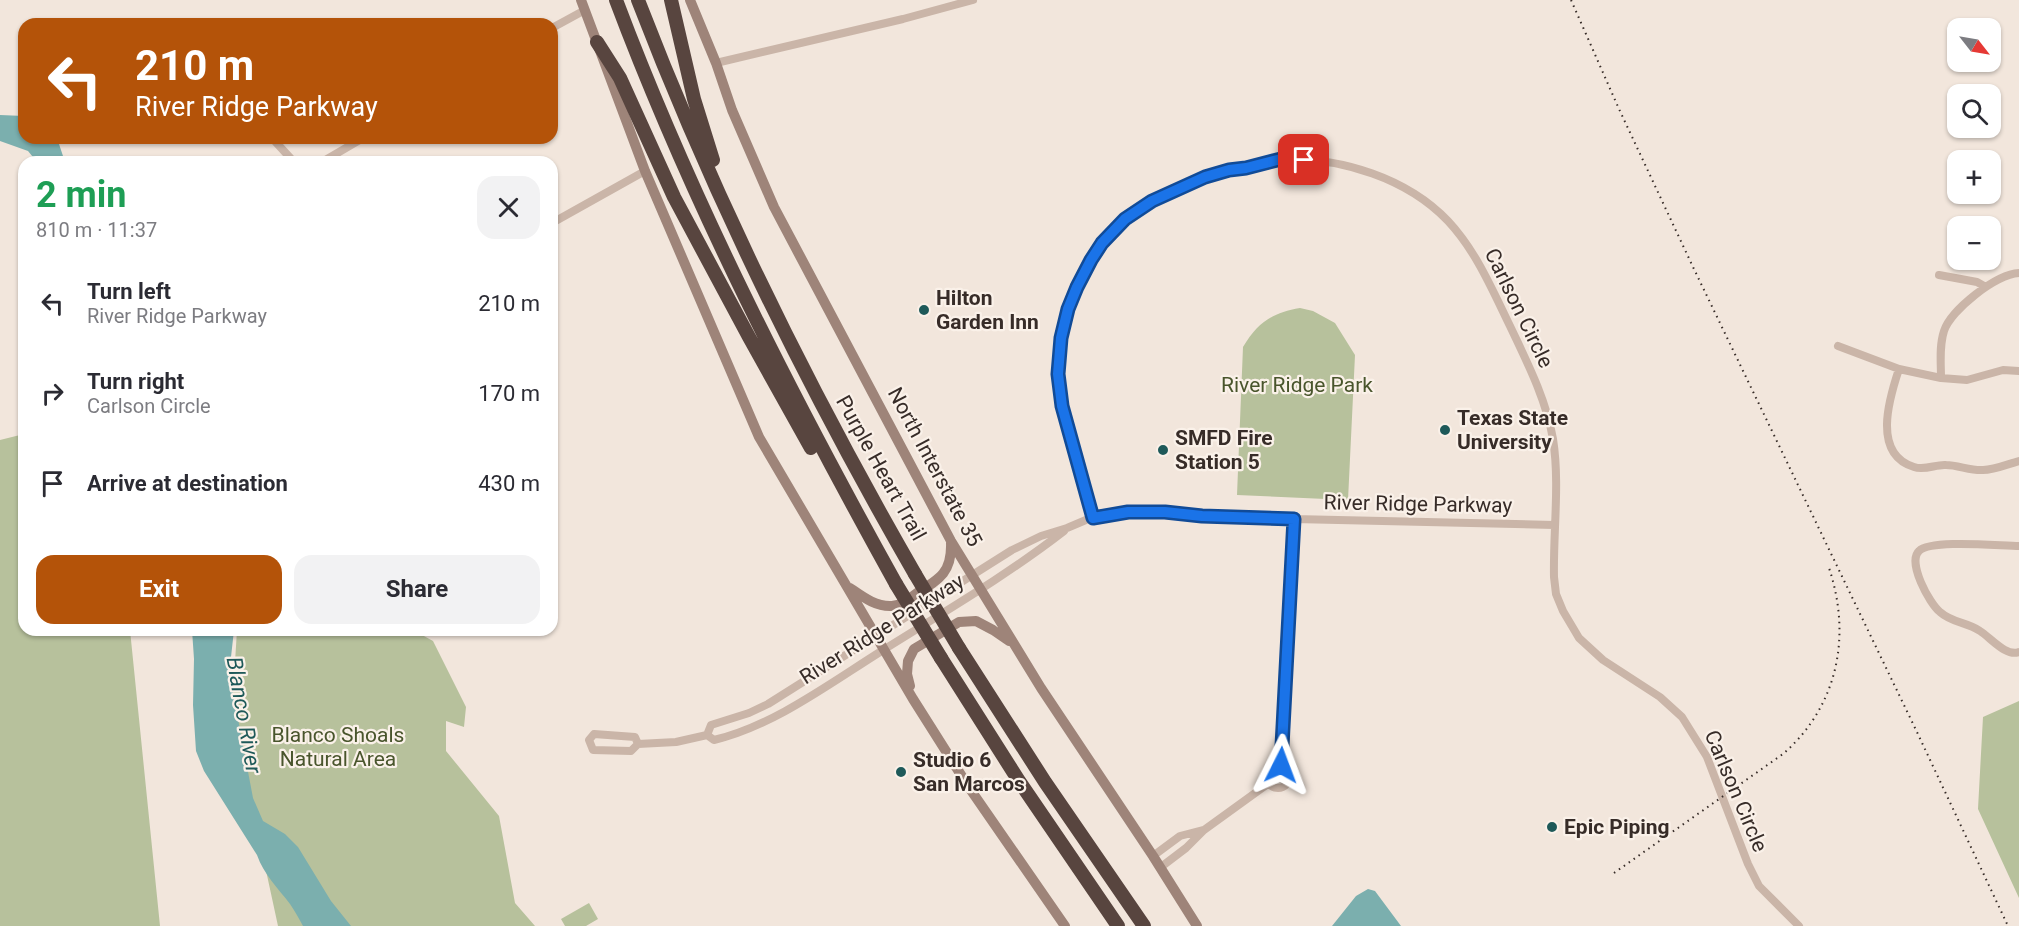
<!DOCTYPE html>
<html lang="en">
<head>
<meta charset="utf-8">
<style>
  :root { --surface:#fff; --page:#f2f2f3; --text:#2b2b33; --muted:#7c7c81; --accent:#b45309 }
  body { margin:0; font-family:Roboto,sans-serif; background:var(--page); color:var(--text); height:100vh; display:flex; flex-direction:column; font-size:22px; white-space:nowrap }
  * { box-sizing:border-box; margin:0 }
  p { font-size:20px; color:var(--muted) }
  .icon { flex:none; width:33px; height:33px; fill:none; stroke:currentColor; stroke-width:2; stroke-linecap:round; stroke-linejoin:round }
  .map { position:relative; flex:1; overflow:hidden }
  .details { position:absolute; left:18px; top:156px; width:540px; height:480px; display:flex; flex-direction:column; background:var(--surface); border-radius:18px; box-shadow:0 2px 4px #0004 }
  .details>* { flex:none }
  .guide { position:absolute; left:18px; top:18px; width:540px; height:126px; border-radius:18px; box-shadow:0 2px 4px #0004; background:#b45309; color:#fff; overflow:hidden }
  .needle { width:39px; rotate:121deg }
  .fabs { position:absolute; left:1947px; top:18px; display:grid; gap:12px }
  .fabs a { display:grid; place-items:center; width:54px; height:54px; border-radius:12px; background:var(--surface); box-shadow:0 2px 4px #0004; font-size:30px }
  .pin { position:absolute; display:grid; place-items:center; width:51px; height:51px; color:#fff; margin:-26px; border-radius:12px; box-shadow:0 3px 9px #0006 }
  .me { position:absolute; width:66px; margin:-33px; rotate:3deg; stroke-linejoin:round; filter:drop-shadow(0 0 4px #0008) }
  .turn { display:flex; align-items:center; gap:21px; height:126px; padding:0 18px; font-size:27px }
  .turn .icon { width:78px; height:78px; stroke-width:2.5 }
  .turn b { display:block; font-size:42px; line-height:51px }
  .round { display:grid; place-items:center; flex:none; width:63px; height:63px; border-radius:18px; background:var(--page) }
  .head { display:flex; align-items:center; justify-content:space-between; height:102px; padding:0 18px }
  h1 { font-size:36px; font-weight:700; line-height:45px; color:#1e9e55 }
  .cta { display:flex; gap:12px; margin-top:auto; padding:12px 18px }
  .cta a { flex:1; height:69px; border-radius:18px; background:var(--accent); color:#fff; font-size:24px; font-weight:700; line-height:69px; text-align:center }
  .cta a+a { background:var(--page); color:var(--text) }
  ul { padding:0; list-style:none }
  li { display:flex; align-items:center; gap:18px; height:90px; padding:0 18px }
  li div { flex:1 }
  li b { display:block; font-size:22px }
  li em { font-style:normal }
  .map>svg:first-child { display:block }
</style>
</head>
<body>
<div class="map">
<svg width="2019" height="926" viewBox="0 0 2019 926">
  <rect width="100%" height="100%" fill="#f2e6dc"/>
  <path fill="#b7c19c" d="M1300,308L1313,311L1335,323L1355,355L1348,500L1237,495L1243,347C1258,322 1272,313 1300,308Z
    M24,434V630H130L160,926H0V440Z
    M237,630H413L433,641L466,707L464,727L446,721V751L499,816L515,903L535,926H278L254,815L227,792Z
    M2019,701V898L1978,809L1983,717Z
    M589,903L598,919L586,926H565L561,919Z"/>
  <path fill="#7bafae" d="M0,115L24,116V138H57L65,162H37L28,151L0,141Z
    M192,630H234L231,657V682L253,798L263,821L285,834L298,847L331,901L351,926H303C299,919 295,911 290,904C278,888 264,875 257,855L204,771L196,751L193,705L194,659Z
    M1368,889L1375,891L1401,926H1332L1356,896Z"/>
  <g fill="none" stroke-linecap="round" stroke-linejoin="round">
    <path stroke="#cab5a8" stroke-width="8" d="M552,28L585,10
      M716,63L903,19L973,0
      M272,138L294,162
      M322,162L363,138
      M552,223L645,171
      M1939,275L1977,282L1984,286
      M1838,346L1899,369L1941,378L1967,380L2003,370L2019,371
      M1899,369C1889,399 1872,454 1914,467C1925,471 1936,464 1946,465C1958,465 1971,471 1983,470C1994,470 2008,464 2019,461
      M1941,378C1941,363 1939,346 1944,331C1951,310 1996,274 2019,273
      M1093,517C1077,464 1051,392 1061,336C1070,293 1092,247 1127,218C1143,204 1163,196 1182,187C1197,181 1211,174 1227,170C1233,168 1241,169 1248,167C1259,165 1272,160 1284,159C1342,158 1407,178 1448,221C1476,251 1492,289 1510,326C1527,362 1546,399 1553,439C1560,483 1553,532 1554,577L1556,594L1563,611L1579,638L1603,660L1660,697L1682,717L1707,757L1748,864L1759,886L1799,926
      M2019,546C2000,546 1931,539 1919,551C1907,562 1929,603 1940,612C1952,623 1967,622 1980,631C1991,638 2006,657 2019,652
      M707,735L711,725L749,713L768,704L1012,550L1041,536L1067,528L1093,517L1128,512H1165L1202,516L1294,519L1554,525
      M707,735L714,740C773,726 829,684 880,652C942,613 1006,576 1064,531
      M638,744L635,737L594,734L589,740L593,750L631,751L638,744L676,742L707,735
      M1281,764L1294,519
      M1266 776a12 12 0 1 1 24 0a12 12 0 1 1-24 0Z
      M1153,856L1180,836L1203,830
      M1161,867L1186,848L1204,830L1269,783"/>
    <path stroke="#9e8479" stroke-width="10" d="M581,0L645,171L759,437L913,699L968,786L1065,926
      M690,0L716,63L732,110L774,207L951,541L1041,688L1153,856L1197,926
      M850,588C863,597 876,607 892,606C902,605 909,599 917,593C940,579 952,572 951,543
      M910,686L907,674L908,661L914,649L959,622L976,621L993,630L1009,641"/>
    <path stroke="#58453f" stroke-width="14" d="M616,0C692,202 791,395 896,584
      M638,0C714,198 809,390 915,574
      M671,0L694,99L713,160
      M597,42L620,78L674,197L749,337L811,448
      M959,648L1045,782L1144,926
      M941,658L1019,781L1118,926"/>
    <path stroke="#372c28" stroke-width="2" stroke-dasharray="1.5 4.5" stroke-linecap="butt" d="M1571,0L1619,109L1693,267L1916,730L2008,926
      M1614,873L1783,754C1839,705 1852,634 1828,565"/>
    <path stroke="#58453f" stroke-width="14" d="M915,574L959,648
      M896,584L941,658"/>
  </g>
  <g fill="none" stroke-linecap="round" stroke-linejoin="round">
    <defs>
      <path id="route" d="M1281,765L1294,519L1202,516L1165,512H1128L1093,518L1062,406L1058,374L1061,338L1068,309L1077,287L1091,260L1102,243L1125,219L1152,201L1205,177L1229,170L1246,168L1281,159L1304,160"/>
    </defs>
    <use href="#route" stroke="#114b97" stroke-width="15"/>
    <use href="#route" stroke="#1a73e8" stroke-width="10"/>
  </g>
  <g fill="#1e5959" stroke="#faf1e9" stroke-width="2">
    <circle cx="924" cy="310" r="6"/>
    <circle cx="1445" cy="430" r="6"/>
    <circle cx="1163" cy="450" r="6"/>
    <circle cx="901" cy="772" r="6"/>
    <circle cx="1552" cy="827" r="6"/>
  </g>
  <g text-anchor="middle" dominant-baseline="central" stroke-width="4.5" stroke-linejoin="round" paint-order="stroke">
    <g font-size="21" font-weight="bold" fill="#372c28" stroke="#faf1e9" text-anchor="start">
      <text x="936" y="298">Hilton<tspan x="936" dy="24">Garden Inn</tspan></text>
      <text x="1457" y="418">Texas State<tspan x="1457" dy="24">University</tspan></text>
      <text x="1175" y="438">SMFD Fire<tspan x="1175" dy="24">Station 5</tspan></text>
      <text x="913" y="760">Studio 6<tspan x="913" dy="24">San Marcos</tspan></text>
      <text x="1564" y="827">Epic Piping</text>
    </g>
    <g font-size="21" fill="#372c28" stroke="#faf1e9">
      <text transform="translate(1519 308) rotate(64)">Carlson Circle</text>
      <text transform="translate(935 467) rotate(62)">North Interstate 35</text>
      <text transform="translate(881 468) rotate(61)">Purple Heart Trail</text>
      <text transform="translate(1418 504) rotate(1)">River Ridge Parkway</text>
      <text transform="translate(882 629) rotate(-32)">River Ridge Parkway</text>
      <text transform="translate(1736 791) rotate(67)">Carlson Circle</text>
    </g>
    <g font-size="21" fill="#49552c" stroke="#faf1e9">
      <text x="1297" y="385">River Ridge Park</text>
      <text x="338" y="735">Blanco Shoals<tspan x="338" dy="24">Natural Area</tspan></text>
    </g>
    <g font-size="22" font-style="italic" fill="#1e5959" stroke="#faf1e9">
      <text transform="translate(244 715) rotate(80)">Blanco River</text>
    </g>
  </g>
</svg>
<div class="fabs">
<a><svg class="needle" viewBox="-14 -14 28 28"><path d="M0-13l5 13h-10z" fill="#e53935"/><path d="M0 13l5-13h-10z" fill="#7c7c81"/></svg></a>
<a><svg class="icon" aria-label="search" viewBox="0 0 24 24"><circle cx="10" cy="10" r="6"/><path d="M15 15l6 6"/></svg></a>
<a>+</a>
<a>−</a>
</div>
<div class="pin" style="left:1304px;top:160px;background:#d93025"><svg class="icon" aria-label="arrive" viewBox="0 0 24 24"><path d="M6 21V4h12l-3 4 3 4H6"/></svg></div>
<svg class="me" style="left:1281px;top:765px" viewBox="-20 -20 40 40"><path d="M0-17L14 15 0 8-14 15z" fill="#1a73e8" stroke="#fff" stroke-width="4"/></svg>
<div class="guide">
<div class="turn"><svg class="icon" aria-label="left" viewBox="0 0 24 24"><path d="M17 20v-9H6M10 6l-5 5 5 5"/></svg><div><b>210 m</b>River Ridge Parkway</div></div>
</div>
<section class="details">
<div class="head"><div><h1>2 min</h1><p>810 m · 11:37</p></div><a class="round"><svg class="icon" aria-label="close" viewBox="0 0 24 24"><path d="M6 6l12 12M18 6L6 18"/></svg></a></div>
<ul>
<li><svg class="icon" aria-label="left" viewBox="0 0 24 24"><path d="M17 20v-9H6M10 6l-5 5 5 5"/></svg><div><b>Turn left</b><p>River Ridge Parkway</p></div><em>210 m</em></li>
<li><svg class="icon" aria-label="right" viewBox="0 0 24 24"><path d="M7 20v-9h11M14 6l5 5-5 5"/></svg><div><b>Turn right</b><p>Carlson Circle</p></div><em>170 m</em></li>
<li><svg class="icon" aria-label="arrive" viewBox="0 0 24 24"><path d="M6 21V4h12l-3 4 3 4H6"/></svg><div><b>Arrive at destination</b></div><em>430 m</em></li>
</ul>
<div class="cta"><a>Exit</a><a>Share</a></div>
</section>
</div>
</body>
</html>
